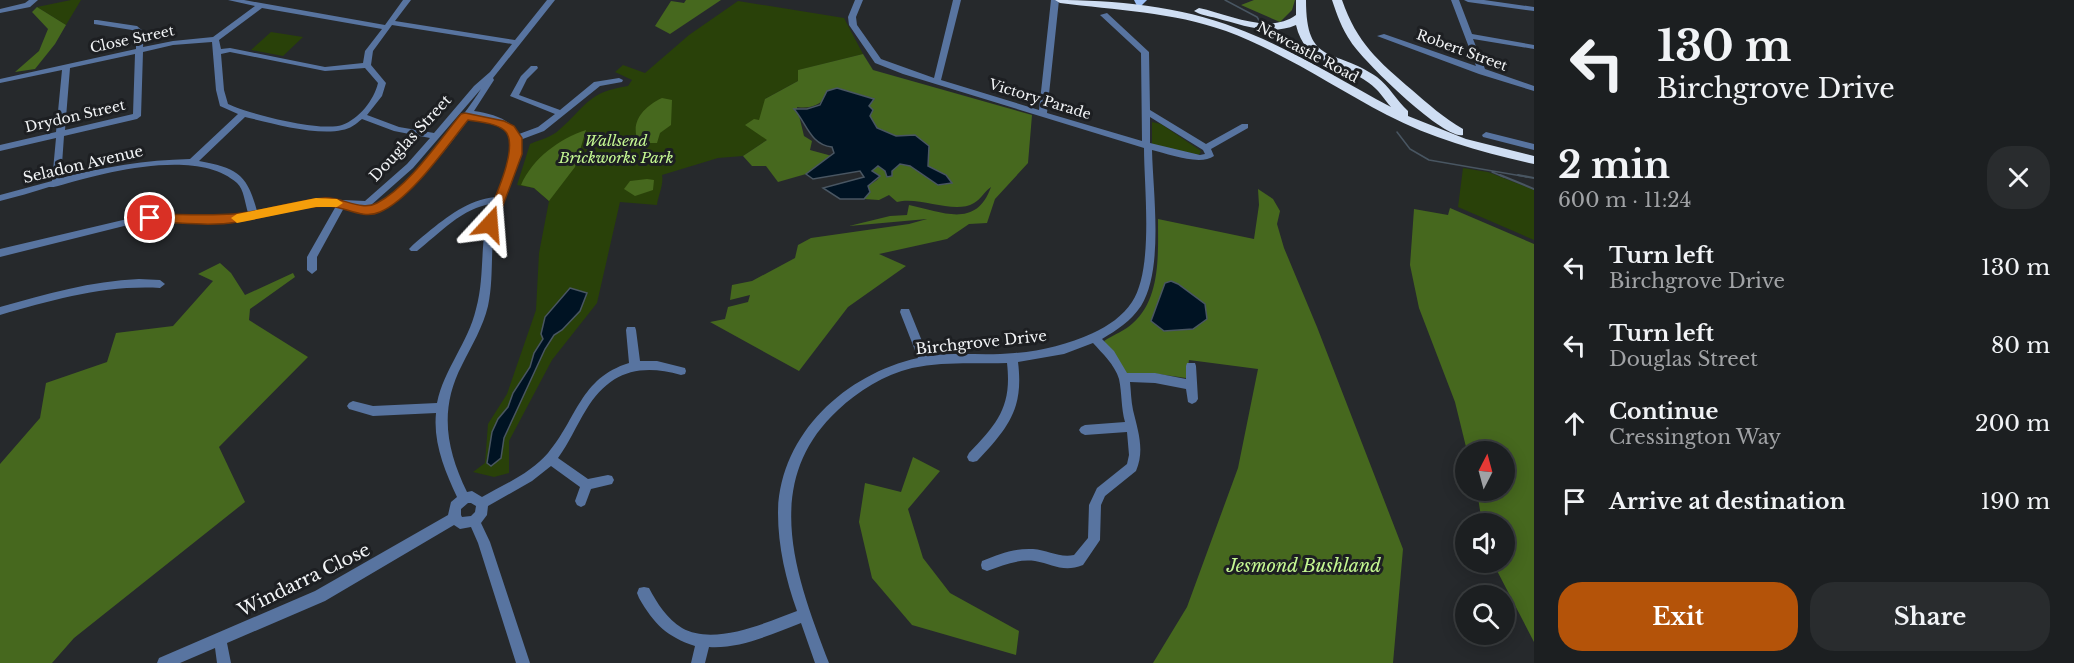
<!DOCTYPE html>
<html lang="en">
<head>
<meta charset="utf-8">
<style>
  :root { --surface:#1c1f21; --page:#292c2e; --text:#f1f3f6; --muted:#a0a2a5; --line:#3a3d3f; --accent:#b45309 }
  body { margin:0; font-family:"Libre Baskerville",serif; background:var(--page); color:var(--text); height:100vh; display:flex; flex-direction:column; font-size:22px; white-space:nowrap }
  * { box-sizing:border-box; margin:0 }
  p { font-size:20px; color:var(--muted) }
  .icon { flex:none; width:33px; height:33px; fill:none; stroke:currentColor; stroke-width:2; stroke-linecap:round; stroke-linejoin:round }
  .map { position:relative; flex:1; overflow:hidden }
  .sheet { display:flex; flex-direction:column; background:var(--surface); width:540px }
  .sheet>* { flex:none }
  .guide { background:#1c1f21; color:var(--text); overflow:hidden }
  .needle { width:39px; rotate:6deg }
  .fabs { position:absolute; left:1455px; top:441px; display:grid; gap:12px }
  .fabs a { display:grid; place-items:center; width:60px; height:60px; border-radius:50%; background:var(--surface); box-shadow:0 3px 15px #0003,0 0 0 2px var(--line); font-size:30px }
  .pin { position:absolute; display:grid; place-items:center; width:51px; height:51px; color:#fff; margin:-26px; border:3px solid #fff; border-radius:50%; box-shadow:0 2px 6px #0007 }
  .me { position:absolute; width:66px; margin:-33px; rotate:19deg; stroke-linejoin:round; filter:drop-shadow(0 0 4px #0008) }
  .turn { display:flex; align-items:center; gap:21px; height:126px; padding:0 24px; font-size:27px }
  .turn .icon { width:78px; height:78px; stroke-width:2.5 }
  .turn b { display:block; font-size:42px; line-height:51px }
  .round { display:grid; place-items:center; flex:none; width:63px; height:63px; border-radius:24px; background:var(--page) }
  .head { display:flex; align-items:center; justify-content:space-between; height:102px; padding:0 24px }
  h1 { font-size:36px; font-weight:700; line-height:45px }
  .cta { display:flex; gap:12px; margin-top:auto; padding:12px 24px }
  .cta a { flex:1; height:69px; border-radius:24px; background:var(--accent); color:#fff; font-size:24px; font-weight:700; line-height:69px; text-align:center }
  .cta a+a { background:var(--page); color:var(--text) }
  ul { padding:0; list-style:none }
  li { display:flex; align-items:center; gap:18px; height:78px; padding:0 24px }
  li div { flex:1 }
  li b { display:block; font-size:22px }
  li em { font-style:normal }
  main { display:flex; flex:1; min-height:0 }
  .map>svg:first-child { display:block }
</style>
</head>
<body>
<main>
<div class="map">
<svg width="1534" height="663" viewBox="0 0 1534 663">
  <rect width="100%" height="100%" fill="#26292c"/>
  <path fill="#294109" d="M71,0H81L66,25L37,7Z
    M738,1L844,18L863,54L799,70L798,81L765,99L767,140L743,156L718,158L662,175C664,184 658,196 657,205L620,202L597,303L552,360L509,441V473L494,477L473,472L485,463L488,424L507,394L536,310L539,253L549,201L534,188L517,185L530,144C539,140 552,137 559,130C587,106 587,92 628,86L632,80L615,72L623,65L645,73L689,35Z
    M271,32L303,37L283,56L251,50Z
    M1152,122L1161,124L1201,151L1199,155L1152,144Z
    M1463,168L1488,172L1534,190V240L1458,207Z"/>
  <path fill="#46681e" d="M686,0H721L670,34L655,26L671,1L684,3Z
    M1254,0H1295L1292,10L1280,22L1241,5Z
    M37,7L66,25L55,44L35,69L15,72L39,51L48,29L32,12Z
    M863,54L873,70L1032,115L1028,163L995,199L987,223L969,224L947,239L879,254L906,266L848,307L799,371L710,322L725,319L728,307L748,302L750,295L730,300L732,285L752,281L795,258L798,245L811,238L909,224L927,219L849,226L890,216L907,215L909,205C943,212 976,229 991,187C986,190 980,200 974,203C954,215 921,196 897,202L889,195L879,200L864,199L870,192L868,186L877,180L880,176L872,171L878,165L885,171H892L900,164L910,166L938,185L952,183L946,175L928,166L915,135L896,136L877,128L870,116L869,106L874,99L837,88C824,100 816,110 797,107L804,136L812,141L810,150L832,156L806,174L778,182L766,166H752L743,156L767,140L745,125L754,119L759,120L765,99L798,81V70Z
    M662,98L672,100L671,125L660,133L657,143H639C629,123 643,107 662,98Z
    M586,130L575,167L549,201L534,188L521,185C533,158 559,139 586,130Z
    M647,179L654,180L653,190L635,196L624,189L630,181Z
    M1258,189L1273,199L1280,211L1277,224L1284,248L1317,327L1403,549L1393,663H1153L1187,607L1238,468L1258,369L1189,360L1186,378L1151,373H1124L1104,341C1113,335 1126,330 1133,323C1161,298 1158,254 1158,219L1254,239L1259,205Z
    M1450,208L1534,244V642L1493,563L1504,562V524L1482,523L1477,491L1504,490V452L1467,451L1455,402L1419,308L1410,265L1414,209L1448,215Z
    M220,263L231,273L245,295L293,273L295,277L250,309L249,320L308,357L219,447L245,502L74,638L52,663H0V464L40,418L46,383L107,362L116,333L173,326L213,281L198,274Z
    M913,457L940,471L908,509L923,558L950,593L1019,631L1016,655L912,625L872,578L859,522L865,483L901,492Z"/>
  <path fill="#001323" stroke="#495662" stroke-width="1.5" d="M837,88L874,99L869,106L873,110L870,116L877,128L896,136L915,135L929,146L928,166L946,175L952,183L938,185L910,166L900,164L892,171V176L887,177L885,171L878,166L872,171L880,176L868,186L870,192L864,199H840L823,188L864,177L860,171L813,179L806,174L834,153L832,147C810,145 806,122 794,109H807L820,105L827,91Z
    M1171,281L1178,284L1205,304L1207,319L1193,329L1164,331L1151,321L1165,283Z
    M570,288L587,293L580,311L562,330L554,335L545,349L504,438L501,458L491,466L487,463L492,432L498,419L508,407L513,393L530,367L534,353L543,339L541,334L545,317Z"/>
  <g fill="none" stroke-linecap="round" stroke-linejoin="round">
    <path stroke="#495662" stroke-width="1.5" d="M1225,0L1257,17L1260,22
      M1397,132L1410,149L1429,160L1527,177
      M1492,172L1504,177"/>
    <path stroke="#495662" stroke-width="2" d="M1500,175L1534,189
      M1518,175L1534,178"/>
    <path fill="#5874a0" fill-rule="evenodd" d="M29,0H38L30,7L0,13V9L25,3Z
      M228,0H244L385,25L403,0H411L395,21L515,40L547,0H555L493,78L494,80L474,111C492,114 509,118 519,134L538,127L555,114L510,96L521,76L531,66H537L538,68L527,79L519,95L560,110L594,82L619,78L623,80L622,82L600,86L544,131L520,140V153L518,163C511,183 499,202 495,223C490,250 494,278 488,306C483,327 472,345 462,365C439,409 446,449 467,492L472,491L482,497C505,484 531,473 548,453C577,419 580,378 629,363L626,330L627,327H635L636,330L640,361H657L685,368L686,371L685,374L681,375C639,363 609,372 586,410C576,426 569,443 558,458L588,479L608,475L612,476L614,480L612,484L591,489L585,505L581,507L577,505L575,501L580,487L551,466L532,481L488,506L487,515L481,523L490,542L530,663H516L478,543L471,527L460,529L454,525L325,601L227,643L231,663H217L215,648L180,663H157L159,658L315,591L448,515L451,502L457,497C445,471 433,443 436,413L373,416L349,409L347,406L349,403L353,401L373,406L437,403C444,369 468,343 476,309C486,274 478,237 492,204C463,207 439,234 417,251H411L409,249C414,243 421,238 427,233C448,216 468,200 495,197C513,156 530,125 471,116C451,143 407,203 376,212C368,215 361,213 353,211L351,209L353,207L345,206L317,257V270L312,274L307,270V257L336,206L320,205L234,222H140L0,257V249L140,216H234L248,213C245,204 244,189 237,183C197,147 103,173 58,186C55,187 52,187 49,187C33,192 16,197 0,201V195L52,181L56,138L0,151V145L56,132L62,70L0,83V79L136,49V33L132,30L94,24V20H97L137,26L144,32L143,47L173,41L213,37L255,6ZM262,8L382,29L365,51L363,63L325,67L230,48L221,49L219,40ZM392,25L512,44L490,72L474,86L434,133L399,127L367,115L382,96L386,83L371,65L373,51ZM212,42L216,90L220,106L238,114L190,159C145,160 104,167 61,178L64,136L137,119L141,116L143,52L173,45ZM230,52L325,71L365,68L378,83C374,100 359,119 342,125C321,132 249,114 228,104L224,90L221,54ZM135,54L133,114L65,130L70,68ZM481,89C466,114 398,201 371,207C368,208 365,207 362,207L370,206L413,168ZM245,117C271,123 317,136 342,130C350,129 356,124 362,119L394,131L430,138L407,164L365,201L320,199L257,211C247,173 236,168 199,161ZM468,503H471L476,506L475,512L471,516L462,517L461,515V509Z
      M855,0H863L856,17L857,25L881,59L934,78L953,0H961L941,80L1039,110L1051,0H1059L1047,113L1142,141L1141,53L1100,15L1107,13L1149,52L1150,110L1206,144L1242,124H1248V128L1211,149L1214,156C1200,166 1169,154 1152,150C1153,193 1164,269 1141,306C1131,321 1117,330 1102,339L1114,351L1127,373H1155L1186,379V366L1187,363H1195L1196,366L1198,399L1196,402L1192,404L1188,402L1186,389L1155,383L1130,382C1131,391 1131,401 1133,410C1138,431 1145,450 1136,471L1105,496L1101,505L1100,540L1083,565C1063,573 1053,564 1035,561C1017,559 1003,565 987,571L982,569L981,565L982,561C999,554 1014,548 1033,549C1048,550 1059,558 1074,555L1088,538L1089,505L1097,488L1127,464L1129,455L1127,432L1085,435L1081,433L1079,430L1081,427L1085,425L1125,422C1121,408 1122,393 1119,379C1115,365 1102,353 1093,343L1064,354L1018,362C1024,409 1008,428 977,461L973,462L969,461L967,457L969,453C998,423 1012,406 1007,363C975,364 944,361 912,368C884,375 858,391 838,410C759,483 797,579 829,663H815L801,623C772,634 740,649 709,647L705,663H691L695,646C667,637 654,624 639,598L637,593L639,588L644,587L649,588C657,603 667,619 682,628C714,646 765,623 797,611C786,580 778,547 778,513C779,435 845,374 918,358L900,312L901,309H909L928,356C957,352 986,356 1015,353C1043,351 1068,344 1093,333C1108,326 1123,316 1132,302C1154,269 1144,188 1144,148L903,74L875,63L849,25L848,17ZM1150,117L1203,150L1205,154L1200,155L1150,143Z
      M1451,0H1459L1472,34L1534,45V49L1473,39L1485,69L1534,86V91L1479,74L1377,36L1384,34L1476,66Z
      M1464,0H1484L1534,7V11L1468,2Z
      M1486,132L1534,144V150L1483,137L1482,135Z
      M139,279L160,280L165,284L160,288C104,285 53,300 0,315V307C46,294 91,281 139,279Z"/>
    <path fill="#9dc0f7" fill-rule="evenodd" d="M1134,0H1147L1140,7L1137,6Z"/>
    <path fill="#cfdef3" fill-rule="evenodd" d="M1055,0C1114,0 1180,6 1236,28C1290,48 1340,80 1391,107C1384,99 1378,89 1369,83C1341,62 1305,65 1296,25C1271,36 1242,25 1216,18C1209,16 1200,15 1194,11L1199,8C1228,14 1269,35 1296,15V0H1306C1306,67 1334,47 1377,77C1389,86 1397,101 1408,111V116L1466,139L1534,156V164C1484,153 1433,139 1387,115C1334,87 1283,52 1226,31C1173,12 1115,10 1060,3Z
      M1332,0H1342C1357,43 1378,61 1412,90C1428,104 1444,118 1463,129V135C1444,140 1363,61 1351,42C1342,29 1337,15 1332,0Z"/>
  </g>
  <path fill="#b45309" stroke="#753606" stroke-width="1.5" d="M465,113L504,121L514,126L522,138V154L495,227L490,228L484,224C491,206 522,144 504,130C495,123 480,122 468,120C447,146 411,199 380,212C362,220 345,206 327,206C302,206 263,218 237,222C209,227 178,222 150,222L144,218L150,214C177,214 206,216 233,214C263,212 293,201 323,198C341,196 361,212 377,203C409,186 438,142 461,114Z"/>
  <path fill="#f59e0b" d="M316,198L337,199L343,203L337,207H316L237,223L231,218L237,214Z"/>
  <g text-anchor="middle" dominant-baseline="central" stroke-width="6" stroke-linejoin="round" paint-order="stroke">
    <g font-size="14" fill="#f2f4f6" stroke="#1d1f22">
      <text transform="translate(132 39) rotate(-12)">Close Street</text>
      <text transform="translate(1462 50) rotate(20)">Robert Street</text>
      <text transform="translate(1308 52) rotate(28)">Newcastle Road</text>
      <text transform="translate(1040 99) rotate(17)">Victory Parade</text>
      <text transform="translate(75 116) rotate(-13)">Drydon Street</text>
    </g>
    <g font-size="15" fill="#f2f4f6" stroke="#1d1f22">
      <text transform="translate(410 138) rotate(-47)">Douglas Street</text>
      <text transform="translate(83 164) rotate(-13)">Seladon Avenue</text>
      <text transform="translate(981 342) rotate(-6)">Birchgrove Drive</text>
    </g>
    <g font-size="15" font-style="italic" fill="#c4f792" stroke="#1d1f22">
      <text x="616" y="140">Wallsend<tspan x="616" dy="17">Brickworks Park</tspan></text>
    </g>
    <g font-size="18" font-style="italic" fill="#c4f792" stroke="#1d1f22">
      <text x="1304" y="566">Jesmond Bushland</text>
    </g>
    <g font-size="18" fill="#f2f4f6" stroke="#1d1f22">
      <text transform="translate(304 580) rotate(-26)">Windarra Close</text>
    </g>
  </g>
</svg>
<div class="fabs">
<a><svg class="needle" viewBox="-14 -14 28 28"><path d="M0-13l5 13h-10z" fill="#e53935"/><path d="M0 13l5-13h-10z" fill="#a0a2a5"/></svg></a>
<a><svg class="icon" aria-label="sound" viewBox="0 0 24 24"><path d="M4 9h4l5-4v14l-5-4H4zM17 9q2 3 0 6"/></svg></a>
<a><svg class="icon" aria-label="search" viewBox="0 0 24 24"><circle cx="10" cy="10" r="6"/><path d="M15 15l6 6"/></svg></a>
</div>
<div class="pin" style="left:150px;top:218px;background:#d93025"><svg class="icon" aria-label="arrive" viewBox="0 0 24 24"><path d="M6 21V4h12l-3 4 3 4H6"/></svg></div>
<svg class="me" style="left:490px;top:224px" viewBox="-20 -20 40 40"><path d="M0-17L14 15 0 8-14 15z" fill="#b45309" stroke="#fff" stroke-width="4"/></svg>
</div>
<section class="sheet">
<div class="guide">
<div class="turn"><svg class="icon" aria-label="left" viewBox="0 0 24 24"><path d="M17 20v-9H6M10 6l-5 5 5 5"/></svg><div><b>130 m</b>Birchgrove Drive</div></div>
</div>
<div class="head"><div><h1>2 min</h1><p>600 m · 11:24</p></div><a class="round"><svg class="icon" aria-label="close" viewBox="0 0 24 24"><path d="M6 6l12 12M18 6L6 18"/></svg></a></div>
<ul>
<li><svg class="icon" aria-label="left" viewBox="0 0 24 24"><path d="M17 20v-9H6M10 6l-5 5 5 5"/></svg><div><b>Turn left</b><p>Birchgrove Drive</p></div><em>130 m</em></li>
<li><svg class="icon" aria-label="left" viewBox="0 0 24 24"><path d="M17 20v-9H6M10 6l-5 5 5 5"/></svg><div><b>Turn left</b><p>Douglas Street</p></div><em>80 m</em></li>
<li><svg class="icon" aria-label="ahead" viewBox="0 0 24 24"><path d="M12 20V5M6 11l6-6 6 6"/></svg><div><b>Continue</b><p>Cressington Way</p></div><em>200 m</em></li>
<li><svg class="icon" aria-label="arrive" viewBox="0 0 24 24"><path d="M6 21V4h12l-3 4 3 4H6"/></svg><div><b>Arrive at destination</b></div><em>190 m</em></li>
</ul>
<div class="cta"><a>Exit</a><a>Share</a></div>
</section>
</main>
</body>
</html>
